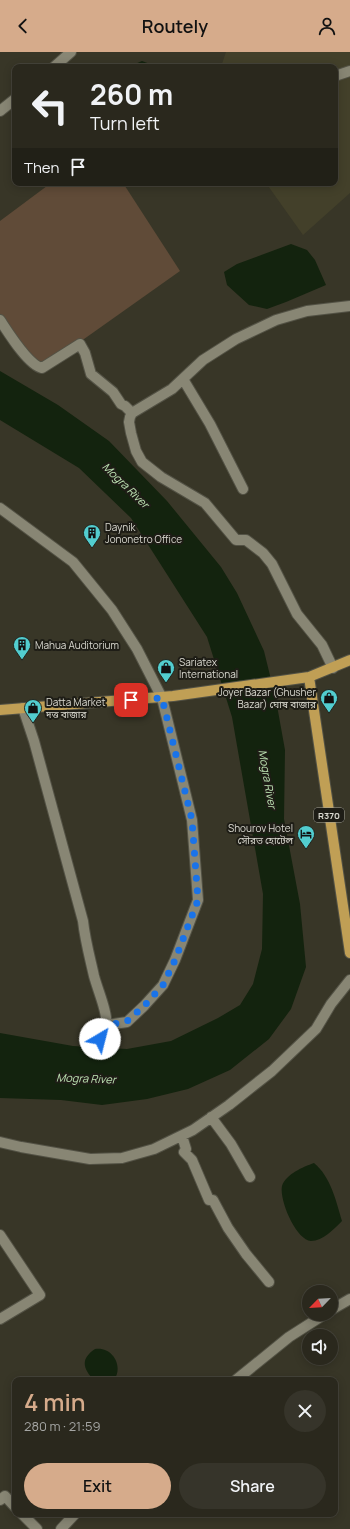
<!DOCTYPE html>
<html lang="en">
<head>
<meta charset="utf-8">
<style>
  :root { --surface:#2a281d; --page:#36342a; --text:#f1f3f6; --muted:#a5a6a4; --line:#46443b; --accent:#d6ab8b }
  body { margin:0; font-family:Manrope,"Noto Sans Bengali",sans-serif; background:var(--page); color:var(--text); height:100vh; display:flex; flex-direction:column; font-size:15px; white-space:nowrap }
  * { box-sizing:border-box; margin:0 }
  p { font-size:13px; color:var(--muted) }
  .icon { flex:none; width:22px; height:22px; fill:none; stroke:currentColor; stroke-width:2; stroke-linecap:round; stroke-linejoin:round }
  .map { position:relative; flex:1; overflow:hidden }
  .panel { position:absolute; left:12px; top:1325px; width:326px; height:140px; display:flex; flex-direction:column; background:var(--surface); border-radius:8px; box-shadow:0 2px 10px #0003,0 0 0 1px var(--line) }
  .panel>* { flex:none }
  .hud { position:absolute; left:12px; top:12px; width:326px; height:122px; border-radius:8px; box-shadow:0 2px 10px #0003,0 0 0 1px var(--line); background:#2a281d; color:var(--text); overflow:hidden }
  .needle { width:26px; rotate:245deg }
  .buttons { position:absolute; left:302px; top:1233px; display:grid; gap:8px }
  .buttons a { display:grid; place-items:center; width:36px; height:36px; border-radius:50%; background:var(--surface); box-shadow:0 2px 10px #0003,0 0 0 1px var(--line); font-size:20px }
  .pin { position:absolute; display:grid; place-items:center; width:34px; height:34px; color:#fff; margin:-17px; border-radius:8px; box-shadow:0 2px 6px #0006 }
  .me { position:absolute; width:44px; margin:-22px; rotate:37deg; stroke-linejoin:round; filter:drop-shadow(0 0 3px #0008) }
  .turn { display:flex; align-items:center; gap:14px; height:84px; padding:0 12px; font-size:18px }
  .turn .icon { width:52px; height:52px; stroke-width:2.5 }
  .turn b { display:block; font-size:28px; line-height:34px }
  .then { display:flex; align-items:center; height:38px; padding:0 12px; background:#0003; gap:8px; font-size:15px }
  .round { display:grid; place-items:center; flex:none; width:42px; height:42px; border-radius:21px; background:var(--page) }
  .summary { display:flex; align-items:center; justify-content:space-between; height:68px; padding:0 12px }
  h1 { font-size:24px; font-weight:600; line-height:30px; color:var(--accent) }
  .cta { display:flex; gap:8px; margin-top:auto; padding:8px 12px }
  .cta a { flex:1; height:46px; border-radius:24px; background:var(--accent); color:#111; font-size:16px; font-weight:600; line-height:46px; text-align:center }
  .cta a+a { background:var(--page); color:var(--text) }
  header { display:flex; justify-content:space-between; align-items:center; height:52px; padding:0 12px; background:var(--accent); color:#111; font-size:18px; font-weight:600 }
  .map>svg:first-child { display:block }
</style>
</head>
<body>
<header><svg class="icon" aria-label="back" viewBox="0 0 24 24"><path d="M15 5l-7 7 7 7"/></svg>Routely<svg class="icon" aria-label="person" viewBox="0 0 24 24"><circle cx="12" cy="8" r="4"/><path d="M4 21q1-7 8-7t8 7"/></svg></header>
<div class="map">
<svg width="350" height="1477" viewBox="0 0 350 1477">
  <rect width="100%" height="100%" fill="#383627"/>
  <path fill="#43402a" d="M226,0H350V141L303,183L266,131H335V15H221Z"/>
  <path fill="#604b38" d="M51,131H123L180,219L53,309L41,314L23,295L0,263V169Z"/>
  <path fill="#13230e" d="M142,9L150,12L155,15H128Z
    M291,192L307,198L315,208L326,233L286,250L267,257L249,253L227,233L224,220L237,212Z
    M0,319L58,353L109,389L167,449L221,515L237,541L264,599L276,648L285,698L284,767L300,852L306,915L291,957L269,987L230,1018L188,1037L147,1047L102,1053L61,1048L0,1046V981L73,994L127,997L171,989L218,966L240,953L253,932L262,897L263,842L232,665L207,585L131,466L79,416L0,368Z
    M314,1111C331,1125 336,1149 342,1169C334,1177 323,1189 311,1189C296,1188 279,1148 282,1134C286,1122 303,1115 314,1111Z
    M95,1297C112,1294 124,1314 114,1328H94C83,1317 80,1307 95,1297Z"/>
  <g fill="none" stroke-linecap="round" stroke-linejoin="round">
    <defs>
      <path id="minor" d="M54,15L71,0
        M335,24L350,19
        M0,59L15,47
        M0,268C8,280 28,313 42,316L80,292L85,301L91,322L113,340L121,352L125,354L132,361
        M183,327L210,372L243,437
        M0,456L73,510L112,558L137,597L162,646L192,768L198,848L175,908L163,933L144,954L127,970L107,973
        M333,616L322,593L297,562L272,512L263,501L246,488H236L205,451L161,425L142,410L136,399L131,381L129,370L130,365L132,361L172,337L203,308L236,287L276,268L307,259L350,254
        M23,656L34,689L83,869C85,888 90,906 94,924C99,942 107,958 107,977L100,987
        M211,1065L231,1092L250,1125
        M182,1084L186,1097L184,1100L192,1108L209,1148H213L228,1176L246,1202L269,1230
        M0,1090L21,1095L90,1107L122,1106L154,1097L193,1078L229,1053L272,1019L316,977L331,952L350,928
        M0,1183L40,1243L0,1267
        M331,1258L350,1247
        M236,1328L289,1285L325,1262
        M0,1448L5,1444L15,1455
        M22,1462L37,1477
        M61,1477L75,1462"/>
      <path id="major" d="M309,625L350,901
        M0,658L173,644L309,625L350,608"/>
    </defs>
    <use href="#minor" stroke="#535245" stroke-width="12"/>
    <use href="#major" stroke="#535245" stroke-width="12"/>
    <use href="#minor" stroke="#888674" stroke-width="10"/>
    <use href="#major" stroke="#c09f55" stroke-width="10"/>
  </g>
  <g fill="none" stroke-linecap="round" stroke-linejoin="round">
    <path stroke="#1a73e8" stroke-width="7" stroke-dasharray="0 12.6" d="M100,987L107,977V973L126,970L144,954L163,933L175,908L198,848L192,768L162,646L131,648"/>
  </g>
  <defs>
    <symbol id="building-pin" viewBox="-11 -11 22 30"><path d="M0 17L-7.5 6A9.5 9.5 0 1 1 7.5 6Z" fill="#52cdcf" stroke="#1e1d16"/><path d="M-4-6H4V6H1V3H-1V6H-4ZM-2.5-4.3h1.7v1.8h-1.7ZM.8-4.3h1.7v1.8H.8ZM-2.5-1h1.7V.8h-1.7ZM.8-1h1.7V.8H.8Z" fill="#111"/></symbol>
    <symbol id="shop-pin" viewBox="-11 -11 22 30"><path d="M0 17L-7.5 6A9.5 9.5 0 1 1 7.5 6Z" fill="#52cdcf" stroke="#1e1d16"/><path d="M-5-2.5h2.3a2.7 3.5 0 0 1 5.4 0H5L5.5 6h-11ZM-1.5-2.5h3a1.5 2.3 0 0 0-3 0Z" fill="#111"/></symbol>
    <symbol id="hotel-pin" viewBox="-11 -11 22 30"><path d="M0 17L-7.5 6A9.5 9.5 0 1 1 7.5 6Z" fill="#52cdcf" stroke="#1e1d16"/><path d="M-6-4.5h1.5V1H6V5H4.5V3h-9V5H-6ZM-4 0a1.8 1.8 0 1 1 3.6 0ZM.5 0V-2.5h3Q6-2.5 6 0Z" fill="#111"/></symbol>
  </defs>
  <g fill-rule="evenodd">
    <use href="#building-pin" x="82" y="471" width="20" height="27"/>
    <use href="#building-pin" x="12" y="583" width="20" height="27"/>
    <use href="#shop-pin" x="156" y="606" width="20" height="27"/>
    <use href="#shop-pin" x="319" y="636" width="20" height="27"/>
    <use href="#shop-pin" x="23" y="646" width="20" height="27"/>
    <use href="#hotel-pin" x="296" y="772" width="20" height="27"/>
  </g>
  <g text-anchor="middle" dominant-baseline="central" stroke-width="4" stroke-linejoin="round" paint-order="stroke">
    <rect fill="#1e1d16" stroke="#a2a198" stroke-width="1" x="314" y="756" width="30" height="14" rx="3"/>
    <g font-size="9" font-weight="bold" fill="#dad9d0">
      <text x="329" y="763">R370</text>
    </g>
    <g font-size="10" fill="#dad9d0" stroke="#1e1d16" text-anchor="start">
      <text x="105" y="475">Daynik<tspan x="105" dy="12">Jononetro Office</tspan></text>
      <text x="35" y="593">Mahua Auditorium</text>
      <text x="179" y="610">Sariatex<tspan x="179" dy="12">International</tspan></text>
      <text x="316" y="640" text-anchor="end">Joyer Bazar (Ghusher<tspan x="316" dy="12">Bazar) ঘোষ বাজার</tspan></text>
      <text x="46" y="650">Datta Market<tspan x="46" dy="12">দত্ত বাজার</tspan></text>
      <text x="293" y="776" text-anchor="end">Shourov Hotel<tspan x="293" dy="12">সৌরভ হোটেল</tspan></text>
    </g>
    <g font-size="11" font-style="italic" fill="#bee4b4" stroke="#1e1d16">
      <text transform="translate(126 433) rotate(44)">Mogra River</text>
      <text transform="translate(268 727) rotate(80)">Mogra River</text>
      <text transform="translate(86 1026) rotate(2)">Mogra River</text>
    </g>
  </g>
</svg>
<div class="buttons">
<a><svg class="needle" viewBox="-14 -14 28 28"><path d="M0-13l5 13h-10z" fill="#e53935"/><path d="M0 13l5-13h-10z" fill="#a5a6a4"/></svg></a>
<a><svg class="icon" aria-label="sound" viewBox="0 0 24 24"><path d="M4 9h4l5-4v14l-5-4H4zM17 9q2 3 0 6"/></svg></a>
</div>
<div class="pin" style="left:131px;top:648px;background:#d93025"><svg class="icon" aria-label="arrive" viewBox="0 0 24 24"><path d="M6 21V4h12l-3 4 3 4H6"/></svg></div>
<svg class="me" style="left:100px;top:987px" viewBox="-20 -20 40 40"><circle r="19" fill="#fff"/><path d="M0-13L10 11 0 6-10 11z" fill="#1a73e8"/></svg>
<div class="hud">
<div class="turn"><svg class="icon" aria-label="left" viewBox="0 0 24 24"><path d="M17 20v-9H6M10 6l-5 5 5 5"/></svg><div><b>260 m</b>Turn left</div></div>
<div class="then">Then<svg class="icon" aria-label="arrive" viewBox="0 0 24 24"><path d="M6 21V4h12l-3 4 3 4H6"/></svg></div>
</div>
<section class="panel">
<div class="summary"><div><h1>4 min</h1><p>280 m · 21:59</p></div><a class="round"><svg class="icon" aria-label="close" viewBox="0 0 24 24"><path d="M6 6l12 12M18 6L6 18"/></svg></a></div>
<div class="cta"><a>Exit</a><a>Share</a></div>
</section>
</div>
</body>
</html>
